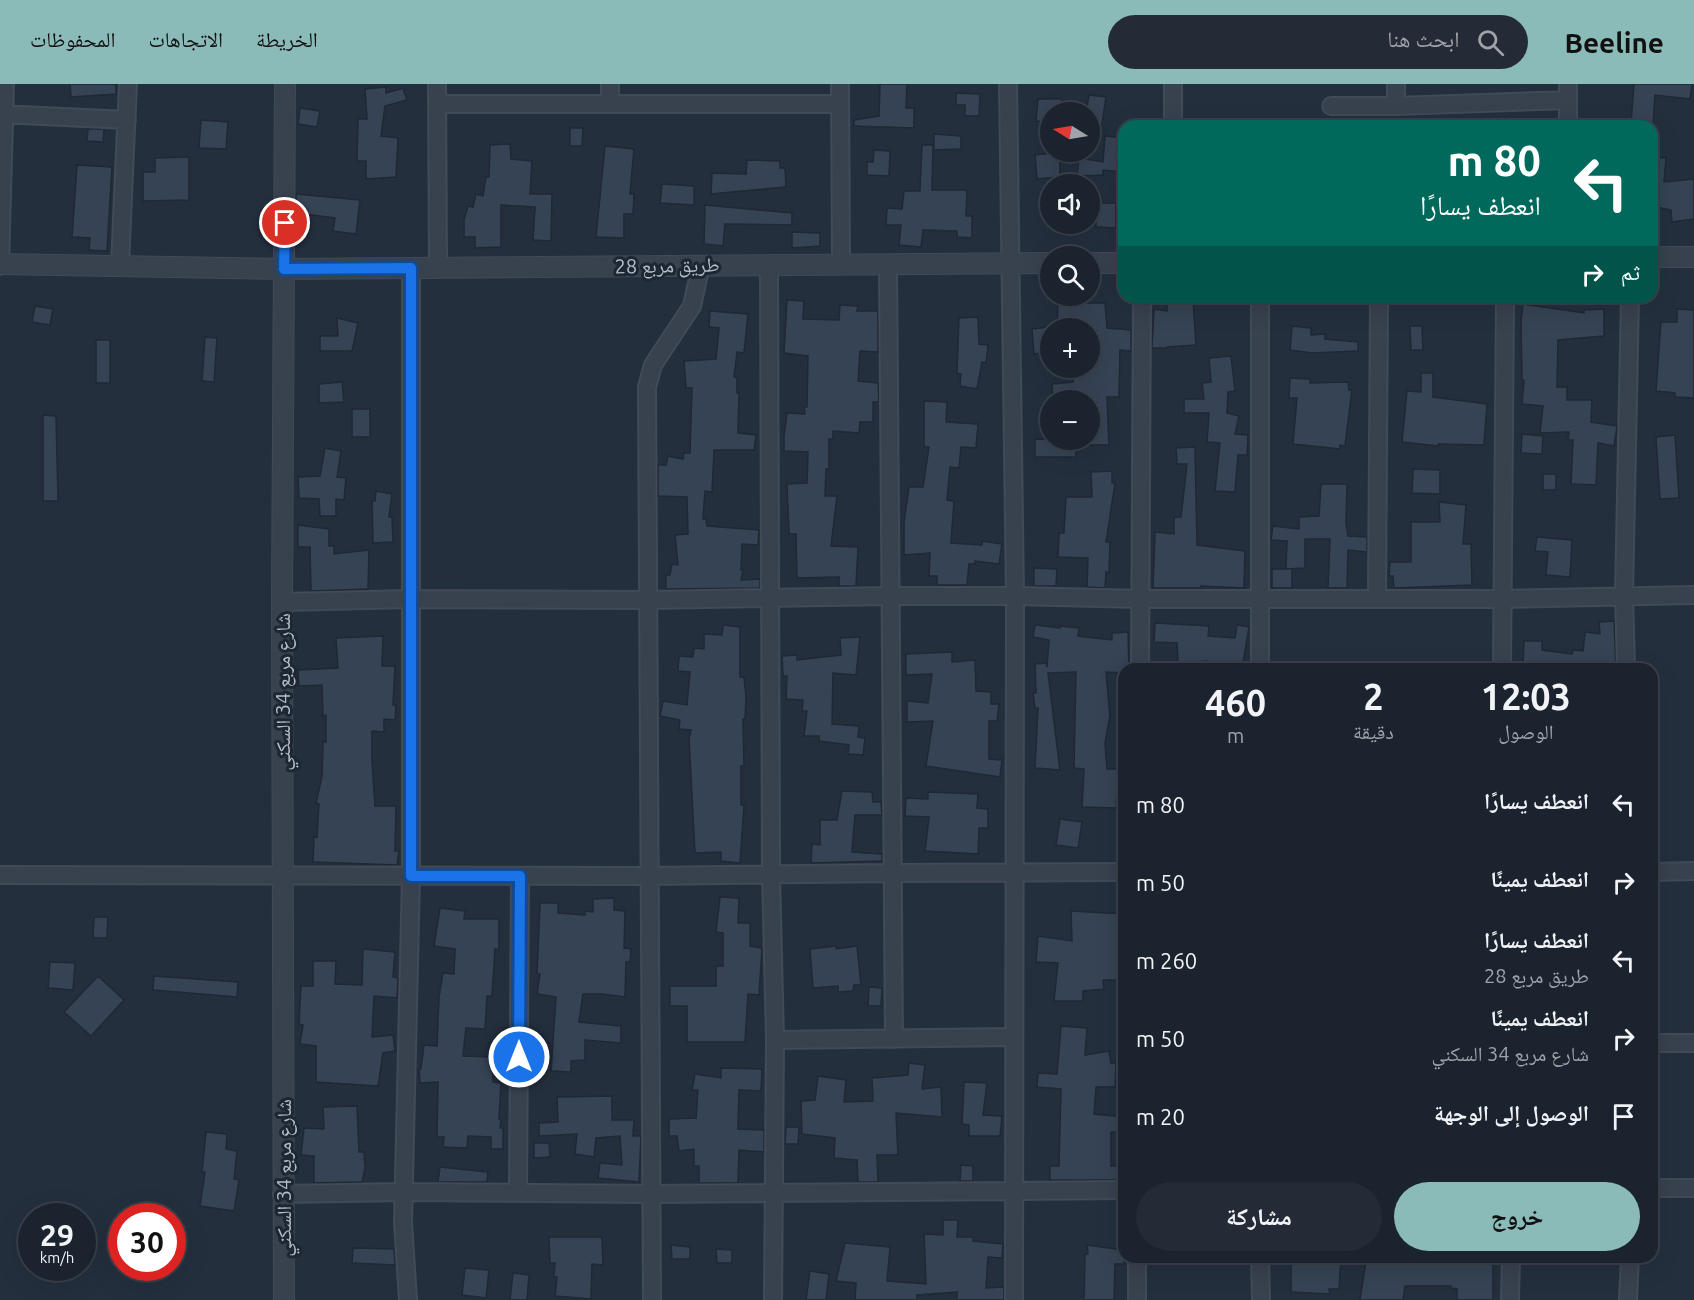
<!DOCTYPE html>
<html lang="ar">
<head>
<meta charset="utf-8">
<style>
  :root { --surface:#1b232e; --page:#242b36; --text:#f1f3f6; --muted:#a0a4aa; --line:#39404a; --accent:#8bbbb9 }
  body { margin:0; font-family:Ubuntu,"Noto Naskh Arabic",sans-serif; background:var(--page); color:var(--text); direction:rtl; height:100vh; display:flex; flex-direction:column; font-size:22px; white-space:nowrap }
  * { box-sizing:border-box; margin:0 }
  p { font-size:20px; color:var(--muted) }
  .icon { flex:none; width:33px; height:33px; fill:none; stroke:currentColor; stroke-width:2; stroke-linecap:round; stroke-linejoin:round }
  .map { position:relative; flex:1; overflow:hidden; direction:ltr }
  .sheet { position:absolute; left:1118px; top:579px; width:540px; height:600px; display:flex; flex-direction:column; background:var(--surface); border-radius:18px; box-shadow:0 6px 24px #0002,0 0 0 2px var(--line); direction:rtl }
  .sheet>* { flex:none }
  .guide { position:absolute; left:1118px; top:36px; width:540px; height:183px; border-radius:18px; box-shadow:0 6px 24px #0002,0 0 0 2px var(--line); direction:rtl; background:#00695c; color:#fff; overflow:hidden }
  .needle { width:39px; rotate:281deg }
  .tools { position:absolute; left:1040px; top:18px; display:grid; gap:12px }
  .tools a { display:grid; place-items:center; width:60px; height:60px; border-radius:50%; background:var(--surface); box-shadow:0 6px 24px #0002,0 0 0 2px var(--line); font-size:30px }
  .speed { position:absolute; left:18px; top:1119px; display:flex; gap:12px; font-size:30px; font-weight:700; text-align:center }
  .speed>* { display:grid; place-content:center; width:78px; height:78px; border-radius:50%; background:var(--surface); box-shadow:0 6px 24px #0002,0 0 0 2px var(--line); line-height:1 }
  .speed small { font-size:15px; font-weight:400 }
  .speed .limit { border:9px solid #d22; background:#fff; color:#111 }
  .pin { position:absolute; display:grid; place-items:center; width:51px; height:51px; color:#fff; margin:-26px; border:3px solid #fff; border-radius:50%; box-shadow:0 2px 6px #0007 }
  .me { position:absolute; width:66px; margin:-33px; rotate:0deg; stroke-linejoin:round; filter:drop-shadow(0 0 4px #0008) }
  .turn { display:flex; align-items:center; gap:21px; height:126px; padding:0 18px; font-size:27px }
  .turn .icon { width:78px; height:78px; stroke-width:2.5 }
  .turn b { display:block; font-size:42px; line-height:51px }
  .then { display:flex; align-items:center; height:57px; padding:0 18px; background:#0003; gap:12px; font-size:22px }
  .eta { display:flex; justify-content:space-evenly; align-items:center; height:102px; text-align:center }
  .eta b { font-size:36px; font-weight:700; line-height:42px }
  .cta { display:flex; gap:12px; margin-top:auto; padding:12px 18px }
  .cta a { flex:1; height:69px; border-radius:36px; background:var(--accent); color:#111; font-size:24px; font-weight:700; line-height:69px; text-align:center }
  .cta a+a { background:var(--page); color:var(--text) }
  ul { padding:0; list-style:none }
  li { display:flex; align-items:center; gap:18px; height:78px; padding:0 18px }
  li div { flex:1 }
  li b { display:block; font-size:22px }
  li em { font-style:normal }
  header { display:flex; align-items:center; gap:36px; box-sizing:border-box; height:84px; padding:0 30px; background:var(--accent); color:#111 }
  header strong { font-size:28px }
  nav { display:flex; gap:33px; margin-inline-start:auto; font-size:21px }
  .search { width:420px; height:54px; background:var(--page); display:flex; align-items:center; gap:15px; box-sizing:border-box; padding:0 21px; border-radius:33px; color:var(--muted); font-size:22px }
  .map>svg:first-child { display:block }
</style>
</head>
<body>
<header>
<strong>Beeline</strong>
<div class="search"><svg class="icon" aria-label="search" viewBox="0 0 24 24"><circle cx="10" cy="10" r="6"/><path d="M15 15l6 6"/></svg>ابحث هنا</div>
<nav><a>الخريطة</a><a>الاتجاهات</a><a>المحفوظات</a></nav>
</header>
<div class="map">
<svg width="1694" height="1216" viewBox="0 0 1694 1216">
  <rect width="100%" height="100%" fill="#242f3e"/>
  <path fill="#364354" stroke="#1f2835" stroke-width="1.5" d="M70,0H116V10L71,13Z
    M880,0H907L906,24H914V44L854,42V36L879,32Z
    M1634,0H1692L1690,15L1655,11L1653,41L1631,39Z
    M386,3V9L403,4L407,16L385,22L381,52L398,54L396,93L366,95V77H357L358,35H367L365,5Z
    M956,9L980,10L979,32H965V21H956Z
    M1089,11L1106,13L1102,40L1089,38V28H1086Z
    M1038,15H1062V28H1050V38L1036,37Z
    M300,24L320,27L317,43L298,40Z
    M201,36L228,38L226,65L199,64Z
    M570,44H583L582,62H570Z
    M88,45H104L103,58L87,57Z
    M934,50L961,52V65L934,66Z
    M1105,52L1124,54V88L1103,86V91L1077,92L1079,74L1103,78Z
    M510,60L511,75L532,77L530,110H552L551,157L533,156L535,123L501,121V163L475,164V153H464V136L468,122L473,123L476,110L483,112L486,93H489L490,61Z
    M922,61H933L932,106H967L966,132H972V154L957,153V147L923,146L921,163L899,161L901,141H886L887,124L902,125L904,107H920Z
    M605,62L634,65L630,110H634L633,130H624V154L596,153Z
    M874,66L890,67L889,92L867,91V78H873Z
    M1060,68V93L1037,95L1035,71Z
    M189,73V116L143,117V88H155V74Z
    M1652,73L1666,74L1664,98L1694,95V135L1672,138L1671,126L1652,122Z
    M747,76L780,77V84H785L786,103L711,110L712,89L746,90Z
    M77,81L112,83L107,167L89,166L90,154L72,153Z
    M662,100L694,102V121L660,119Z
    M296,110L360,116L356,150L333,147L335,134L296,129Z
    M1095,119H1116V144L1096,143Z
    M705,121L792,129V141L725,140L723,162L704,160Z
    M792,148L820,149V162L792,164Z
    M787,216L804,217L803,235L839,236L840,221L858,222L857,227H878V268L860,267L858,297L878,299L879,318H873V338H860L859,349L833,347V355H829V385H826L825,412H837L831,462L858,463L856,502H839V493L797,494L796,450H789L787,400L807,399L808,368L784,367V352L787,329L805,330L804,323H807L808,272L784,269Z
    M1193,216L1196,261L1167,263V264H1152L1154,225L1167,227V217Z
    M1058,219H1105L1107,244L1131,246V267L1120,266L1119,313H1107L1109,361H1089V313L1053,316L1052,300L1073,298L1072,284H1091V247L1089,244H1057Z
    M1523,220L1584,229V226L1604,225V252L1558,256L1557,303H1567V316H1592L1591,338L1617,342L1614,362L1598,359L1596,401L1571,400L1573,356H1568L1569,348L1540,349L1543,322L1522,320L1524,296H1522L1521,237Z
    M35,222L53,225L50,241L32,238Z
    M1677,225L1694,226V314L1675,313V309L1656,307L1661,238H1677Z
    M710,227L748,230L744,269L737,268L734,293H737V309H739L738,349L756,351L754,366H714L712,408L705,407L703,435H706L707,442L759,446L758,461L742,460L741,486H743L741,496L760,495V504L666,505V491H670L672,480L678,481L675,451L688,450L687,413L658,412V381H666L668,372L683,375L684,369H690L692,304H686L684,277L716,275L719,244L709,243Z
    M978,233L979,260L988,261L986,279L982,278L977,305L960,302L961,290L957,289L959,234Z
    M337,234L358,239L352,267H320V252H338Z
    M1292,242L1311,244V251L1325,250V255L1358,258V267L1312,269L1290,266Z
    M1410,242H1422L1423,266H1411Z
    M1050,243V268L1034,270L1032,245Z
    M205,253L217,254L214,298L202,297Z
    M96,256H110V299H96Z
    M1231,272L1235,307L1228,308L1227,329L1239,332L1235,350L1248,351L1247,371H1238L1235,408L1215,407L1220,359L1207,358L1209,329H1184V315H1204L1202,299L1211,298L1209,274Z
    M1421,289H1433V313L1487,320L1484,361L1438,360V362L1402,358L1407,307L1421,308Z
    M1290,294L1310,295V299L1348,298L1349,306H1352L1345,362L1340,361V365L1293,360L1297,314H1289Z
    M342,298L344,318L319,319V300Z
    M924,317L947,318L946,338L978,340L976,364L961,363L959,384L950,383L947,416L954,417L951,459L982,461V457L1002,460L999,480L975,477V480H969L967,501H937V492H929L930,469L904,471V438L909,403H923L929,363H924Z
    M352,325H370V353H352Z
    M43,331L56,332L58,417H43Z
    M1522,350L1543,352L1542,370L1521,369Z
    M1675,351L1679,414L1660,415L1656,353Z
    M1035,355L1075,356L1076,373H1035Z
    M1195,363L1197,461L1245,467L1244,504L1201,502V504H1153L1155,448L1174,450V433H1181L1187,380H1177L1176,364Z
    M325,364L341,367L337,393L346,394L344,416L336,415V432H320L319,415L299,414L298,393L320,392Z
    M1413,385L1440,386V410L1412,409Z
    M1112,387V399H1115L1106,458H1110L1109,489L1106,488L1105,504L1087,503L1088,474L1058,473L1059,449H1064L1066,413H1092L1091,388Z
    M1543,390H1556V406H1543Z
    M1321,400H1347L1346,440L1348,452L1367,453V468L1348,466L1347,504H1328L1330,455H1305V484L1286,485L1287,457L1271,456L1273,442L1299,445V433L1319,432Z
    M376,407L392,410L389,433H392L393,458L373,459L372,417H375Z
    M1439,418L1466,421L1463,460H1471L1472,501L1394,504L1393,492H1389L1390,478H1411V438H1440Z
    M298,441L329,445V462H334V470L369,466L368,505L311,507L310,463H298Z
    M1537,453L1572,456L1570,493L1546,491L1548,468L1535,467Z
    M1034,484L1057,485L1056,502H1034Z
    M1272,485H1292V504H1272Z
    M1614,537L1616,585L1594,583V585L1569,583V585L1523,583L1524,557H1542V566L1572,570L1573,566L1583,567L1585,548L1600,550L1599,538Z
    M1155,539L1209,542L1208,552L1235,554L1237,541L1249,543L1242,585H1207L1208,577L1178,579L1177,559L1154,558Z
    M723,541L740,543V593H744L746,613L745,635H743L744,682H741V721H744L740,779L721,777V768L695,769L689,655L691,646L679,645L680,636L660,632L663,617L687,621L690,588L678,587L679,572L693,573L694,564L704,565V550L722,551Z
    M1035,541L1060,544V542L1079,544L1078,552L1112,556V549L1128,548L1129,585H1124V589L1106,588L1110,632L1105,659L1107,685H1124V703H1117L1116,724L1082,723L1084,685L1074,684L1076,588L1048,589L1060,686L1035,684L1038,624H1035L1033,609H1036L1035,580L1046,579L1047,583L1049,556L1033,553Z
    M383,552L382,582H395L393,621H396L395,636L384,635V648L372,647V676L375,722H396L395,767H399L397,781L313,778L314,752L317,753L319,720L316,719L322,693L323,658H326V631L323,632L322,601L299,602L298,586L338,584L336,554Z
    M860,553L856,591L833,589L832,640L859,642L858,653L865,654L863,671L848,670L849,661L819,657V652H804L807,627H802L803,616L786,615L787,592H783L782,572L797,571V576L841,571L840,554Z
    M952,568V578L975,576L976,607L991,608V620H999L997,637H989V675L1002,676L1000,693L926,682L933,637L907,638V617L928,619L932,590L906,591V570Z
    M842,707L872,708L873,718H881L882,731H855L852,768L882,770V777L811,779L812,760L820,761V736H837Z
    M928,708L978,710L977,724L988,725V744H979L978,770L925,767L929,733L905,732L906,714L928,715Z
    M1060,735L1082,738L1078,764L1056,761Z
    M720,813L739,814L738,839H750V862L762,864L759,911L748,910L745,958H687V922H670V902H716V882H723V849L716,848Z
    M614,814V826L625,827L624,864L631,865L630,878H626L625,913L602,910H583L579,938L621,942V959L585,956V976L571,977V988L551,987L556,913L537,910L540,890H537L540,819H558V829L585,831V827L593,828V815Z
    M440,824L465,827L464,835H499V865H495L492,912H487L485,945L466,944L463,972L492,973L493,998L501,999L499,1035L501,1036L500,1044H503V1065H491V1053L468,1052L467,1064L443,1063L444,1053H437L438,998L420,999L419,985H421L424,961L437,962L439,913L443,889L454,890L455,865L434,862Z
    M1071,827L1124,830V875H1122L1121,896H1103L1104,905L1083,907V917H1054L1058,879L1036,878L1038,852L1072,857Z
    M94,833H108L107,854H93Z
    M836,862V865L857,862L861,901H854L853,907L838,908V902L813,904L810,865Z
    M363,865L395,868L393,893L398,894L397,914L374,912L372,953L393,951L395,967L383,969L378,1002L316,998V962L300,960L303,941L299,940L301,902H313V877H336L335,900L362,901Z
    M50,878L75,879L73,906L48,904Z
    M98,892L124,916L91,952L64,928Z
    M154,892L238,898L237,913L153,906Z
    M869,903L882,904L881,922H868Z
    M1061,942L1087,944L1085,971L1109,967L1111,979H1116L1115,1003H1096L1094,1030L1124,1033V1049L1111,1048V1082H1124V1096H1050V1082H1059L1061,1005L1037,1003L1038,989L1057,990Z
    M909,979L925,981L922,1005L941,1003L942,1033L896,1029L898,1071H877L878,1098H858L857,1076L834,1074L835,1054L802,1050L801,1017L815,1016L818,992L846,996L844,1018L873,1017L872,994L908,991Z
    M721,984L762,985L761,1007L739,1006L738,1045L764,1046V1068L739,1066L738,1099H699V1082H694V1065L679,1067L677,1052H669V1035L696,1034L698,1006H692L695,990L721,994Z
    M964,998L987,999L983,1031L1002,1032L1000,1052H969V1041L962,1040Z
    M612,1012V1036H634L633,1052H641L639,1098L598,1094L600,1079L622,1081L620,1052L596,1054L594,1073L575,1070L577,1050L539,1052V1039L558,1038L557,1013Z
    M357,1022L359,1068H364L365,1084L362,1098L314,1099V1072L301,1071L304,1044L324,1045L323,1023Z
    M786,1043H799L798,1060H785Z
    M206,1048L227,1050L226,1065L237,1067L234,1095L239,1096L234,1127L200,1122L205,1088H202Z
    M534,1059H549L550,1073L534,1074Z
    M961,1081L973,1082V1097H960Z
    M440,1083L488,1088L487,1098H438Z
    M943,1136H958L957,1153H973V1157L1003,1160L1002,1174L988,1173L986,1204L1004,1203V1216H957V1208L917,1211V1216H855L856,1199L836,1197L845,1159L890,1163L887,1197L926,1200L924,1150L943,1151Z
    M549,1153H602L603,1181L592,1180L591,1215L555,1212L557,1193H554L555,1179H550Z
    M671,1161L690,1163V1175H672Z
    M1087,1161L1124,1166V1180H1115L1114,1216H1084L1085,1170H1088Z
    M353,1164L394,1165L395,1181L352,1179Z
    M716,1165L732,1166V1179H717Z
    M1291,1173H1341L1339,1205H1329L1330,1210L1291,1208Z
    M1387,1173H1478V1175H1493V1216H1457V1205L1451,1204V1202H1405L1403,1216H1360L1366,1177L1384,1180V1178H1387Z
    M465,1184L489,1186L486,1214L462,1211Z
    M810,1187L829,1190L826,1216H806Z
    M513,1189L529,1191L527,1216H510Z"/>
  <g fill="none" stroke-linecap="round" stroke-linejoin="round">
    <defs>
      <path id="minor" d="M437,0L438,183
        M610,0V19
        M840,0L841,180
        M1008,0L1015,512L1014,1216
        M438,20H840
        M1331,22H1396L1568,16
        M1396,22V0
        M0,30L127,36
        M1173,42V0
        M1568,42V0
        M769,180L771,790L775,956L773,1216
        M888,180L894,955
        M120,181L128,0
        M0,182L5,0
        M1377,514L1379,213
        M282,518L411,515L648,516L891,512H1015L1141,515H1502L1694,511
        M1140,585L1142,213
        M1260,585V213
        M1502,585L1505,213
        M1626,585L1624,511L1630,213
        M1652,788L1694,787
        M0,791L649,792L891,789L1124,788
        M775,956L1013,953
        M1652,959H1694
        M1652,1104H1694
        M518,1109L520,792
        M282,1110L405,1108L651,1110L1124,1106
        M1137,1173V1216
        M1260,1173L1261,1216
        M408,1216L403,1138L411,792V184
        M652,1216L647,303L653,281L692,222L701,181
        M1510,1216L1511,1173
        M1628,1216L1630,1173"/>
      <path id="tertiary" d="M1652,173H1694
        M1089,179H1124
        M0,180L284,185L1050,179
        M284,1216L282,518L285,0"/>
    </defs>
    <use href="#minor" stroke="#414a57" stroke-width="20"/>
    <use href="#tertiary" stroke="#414a57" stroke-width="22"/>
    <use href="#minor" stroke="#38414e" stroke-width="16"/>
    <use href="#tertiary" stroke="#38414e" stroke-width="20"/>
  </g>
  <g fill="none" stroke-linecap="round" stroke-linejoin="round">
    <defs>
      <path id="route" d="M285,139L284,185L411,184V792H520L519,973"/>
    </defs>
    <use href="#route" stroke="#114b97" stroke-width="15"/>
    <use href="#route" stroke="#1a73e8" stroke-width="10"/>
  </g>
  <g text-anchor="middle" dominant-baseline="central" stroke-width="6" stroke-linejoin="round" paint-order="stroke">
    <g font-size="20" fill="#b4bcc9" stroke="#1d2633">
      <text transform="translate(667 181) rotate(-1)">طريق مربع 28</text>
      <text transform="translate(282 608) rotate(-90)">شارع مربع 34 السكني</text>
      <text transform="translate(283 1094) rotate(-90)">شارع مربع 34 السكني</text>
    </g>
  </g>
</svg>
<div class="tools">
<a><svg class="needle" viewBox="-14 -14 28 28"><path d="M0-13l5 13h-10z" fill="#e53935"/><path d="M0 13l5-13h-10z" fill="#a0a4aa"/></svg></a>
<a><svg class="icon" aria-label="sound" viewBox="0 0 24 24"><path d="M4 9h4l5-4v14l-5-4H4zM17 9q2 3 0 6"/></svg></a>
<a><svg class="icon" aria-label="search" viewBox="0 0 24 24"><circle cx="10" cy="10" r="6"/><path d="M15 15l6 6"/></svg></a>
<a>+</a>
<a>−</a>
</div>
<div class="speed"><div>29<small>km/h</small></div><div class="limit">30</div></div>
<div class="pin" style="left:285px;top:139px;background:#d93025"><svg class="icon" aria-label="arrive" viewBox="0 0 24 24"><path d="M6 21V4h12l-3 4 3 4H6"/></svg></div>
<svg class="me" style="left:519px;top:973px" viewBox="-20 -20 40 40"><circle r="17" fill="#1a73e8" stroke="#fff" stroke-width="3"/><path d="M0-11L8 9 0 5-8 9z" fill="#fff"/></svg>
<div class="guide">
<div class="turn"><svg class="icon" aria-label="left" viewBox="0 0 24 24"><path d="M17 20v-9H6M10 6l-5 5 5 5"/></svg><div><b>80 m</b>انعطف يسارًا</div></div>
<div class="then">ثم<svg class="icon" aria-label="right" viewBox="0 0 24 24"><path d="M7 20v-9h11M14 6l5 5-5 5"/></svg></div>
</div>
<section class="sheet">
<div class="eta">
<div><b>12:03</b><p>الوصول</p></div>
<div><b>2</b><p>دقيقة</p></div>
<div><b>460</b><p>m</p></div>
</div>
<ul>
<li><svg class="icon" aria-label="left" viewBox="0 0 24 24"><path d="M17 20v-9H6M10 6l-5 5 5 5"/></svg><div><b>انعطف يسارًا</b></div><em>80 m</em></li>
<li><svg class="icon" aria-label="right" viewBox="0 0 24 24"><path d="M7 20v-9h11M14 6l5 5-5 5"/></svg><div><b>انعطف يمينًا</b></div><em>50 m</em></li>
<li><svg class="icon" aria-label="left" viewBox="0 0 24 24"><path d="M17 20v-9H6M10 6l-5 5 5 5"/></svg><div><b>انعطف يسارًا</b><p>طريق مربع 28</p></div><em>260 m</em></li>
<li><svg class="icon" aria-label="right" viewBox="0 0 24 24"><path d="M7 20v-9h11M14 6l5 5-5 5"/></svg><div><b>انعطف يمينًا</b><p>شارع مربع 34 السكني</p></div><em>50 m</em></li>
<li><svg class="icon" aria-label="arrive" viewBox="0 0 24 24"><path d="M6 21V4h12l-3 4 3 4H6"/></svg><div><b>الوصول إلى الوجهة</b></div><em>20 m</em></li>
</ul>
<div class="cta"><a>خروج</a><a>مشاركة</a></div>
</section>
</div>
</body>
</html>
